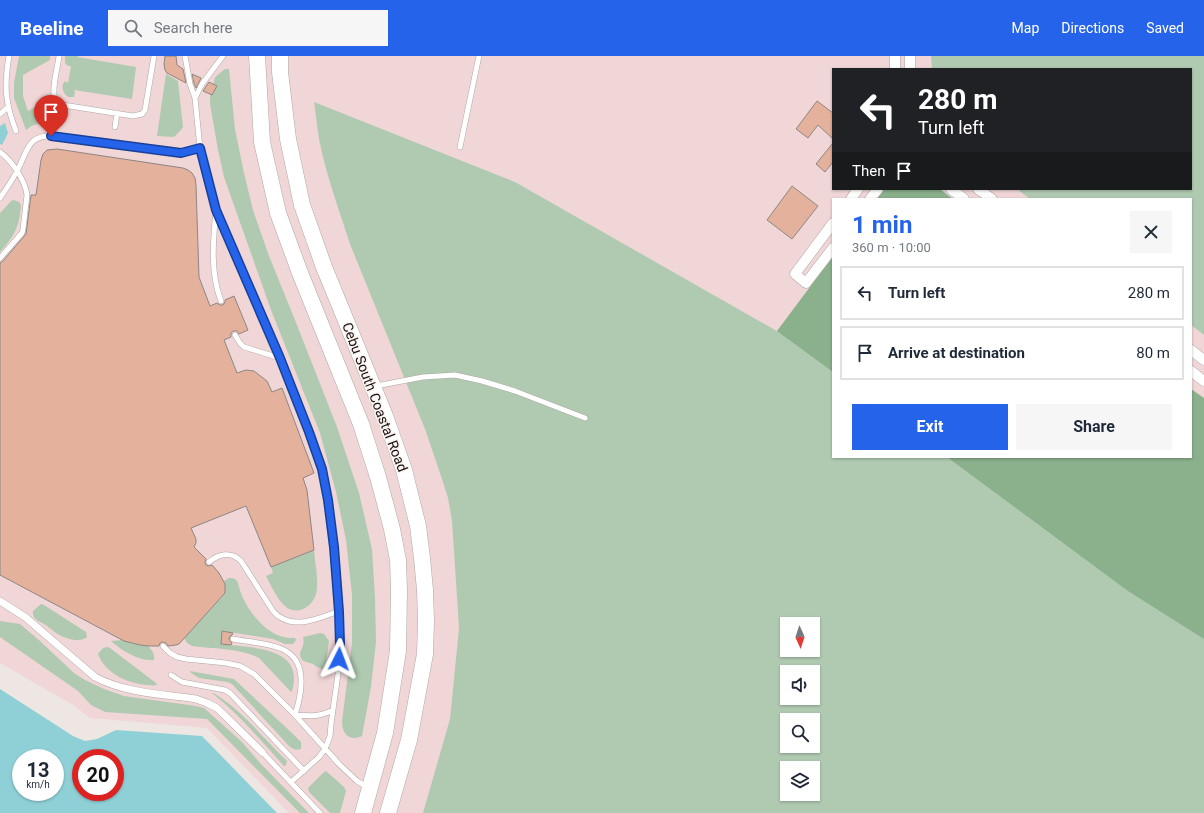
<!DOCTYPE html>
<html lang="en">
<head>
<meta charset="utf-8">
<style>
  :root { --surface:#fff; --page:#f6f6f7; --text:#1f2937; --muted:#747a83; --line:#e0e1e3; --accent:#2563eb }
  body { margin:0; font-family:Roboto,sans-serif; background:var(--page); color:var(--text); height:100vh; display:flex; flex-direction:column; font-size:15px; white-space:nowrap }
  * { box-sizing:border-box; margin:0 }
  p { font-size:13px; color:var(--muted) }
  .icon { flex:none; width:22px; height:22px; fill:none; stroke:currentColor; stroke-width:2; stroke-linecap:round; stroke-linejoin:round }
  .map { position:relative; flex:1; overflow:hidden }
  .drawer { position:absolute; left:832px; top:142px; width:360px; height:260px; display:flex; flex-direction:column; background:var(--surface); border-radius:0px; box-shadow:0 1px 3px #0004 }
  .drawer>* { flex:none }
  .top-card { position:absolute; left:832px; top:12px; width:360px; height:122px; border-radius:0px; box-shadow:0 1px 3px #0004; background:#202124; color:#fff; overflow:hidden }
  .needle { width:26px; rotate:177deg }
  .tools { position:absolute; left:780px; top:561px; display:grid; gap:8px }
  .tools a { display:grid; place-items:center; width:40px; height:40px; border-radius:0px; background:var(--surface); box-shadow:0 1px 3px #0004; font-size:20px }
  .speed { position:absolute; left:12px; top:693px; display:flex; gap:8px; font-size:20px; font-weight:700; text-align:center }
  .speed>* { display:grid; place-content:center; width:52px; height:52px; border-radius:50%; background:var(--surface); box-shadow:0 1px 3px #0004; line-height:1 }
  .speed small { font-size:10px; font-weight:400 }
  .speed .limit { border:6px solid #d22; background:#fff; color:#111 }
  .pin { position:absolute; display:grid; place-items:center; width:34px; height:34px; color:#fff; margin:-41px -17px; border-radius:50% 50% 50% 0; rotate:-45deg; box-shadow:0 0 4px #0007 }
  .pin .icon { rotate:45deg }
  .me { position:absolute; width:44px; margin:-22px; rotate:3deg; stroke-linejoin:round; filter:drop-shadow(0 0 3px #0008) }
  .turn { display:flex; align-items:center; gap:14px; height:84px; padding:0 20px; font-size:18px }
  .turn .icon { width:52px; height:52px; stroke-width:2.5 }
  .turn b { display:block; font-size:28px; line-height:34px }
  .then { display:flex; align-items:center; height:38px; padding:0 20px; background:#0003; gap:8px; font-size:15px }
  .round { display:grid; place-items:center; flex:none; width:42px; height:42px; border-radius:0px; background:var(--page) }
  .summary { display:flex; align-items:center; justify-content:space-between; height:68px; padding:0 20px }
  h1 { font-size:24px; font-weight:700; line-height:30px; color:var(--accent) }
  .button { display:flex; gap:8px; margin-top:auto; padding:8px 20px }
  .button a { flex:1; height:46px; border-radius:0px; background:var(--accent); color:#fff; font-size:16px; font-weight:700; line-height:46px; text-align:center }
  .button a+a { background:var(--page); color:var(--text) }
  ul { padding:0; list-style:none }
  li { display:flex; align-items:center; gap:12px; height:54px; margin:0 8px 6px; padding:0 12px; border:2px solid var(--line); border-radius:0px }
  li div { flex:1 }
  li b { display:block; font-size:15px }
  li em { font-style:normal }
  header { display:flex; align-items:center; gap:24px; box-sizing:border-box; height:56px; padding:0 20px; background:var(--accent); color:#fff }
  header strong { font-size:19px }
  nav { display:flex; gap:22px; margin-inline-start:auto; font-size:14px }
  .search { width:280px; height:36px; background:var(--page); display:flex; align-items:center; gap:10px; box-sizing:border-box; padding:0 14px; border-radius:0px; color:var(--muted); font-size:15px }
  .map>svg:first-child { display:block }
</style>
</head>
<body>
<header>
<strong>Beeline</strong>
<div class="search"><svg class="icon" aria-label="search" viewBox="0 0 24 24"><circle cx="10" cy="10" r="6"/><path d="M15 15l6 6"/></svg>Search here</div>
<nav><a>Map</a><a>Directions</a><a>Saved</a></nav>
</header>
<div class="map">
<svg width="1204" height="757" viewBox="0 0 1204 757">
  <rect width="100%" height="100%" fill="#eee6e3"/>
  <path fill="#f1d6d7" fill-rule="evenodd" d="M0,0H1204V757H289L207,672L90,662L73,649L0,607ZM833,13H1191V133H833ZM833,143H1191V401H833ZM787,568H813V594H787ZM787,616H813V642H787ZM787,664H813V690H787ZM787,712H813V738H787Z"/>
  <path fill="#b0cab1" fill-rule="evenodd" d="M19,0H50V4L23,19V40L28,55L43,47V56L53,59L54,67C44,66 34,67 26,74L14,42V27Z
    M65,0H79L77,1L136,11L132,43L74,34L75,36L74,41H68C63,37 60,30 65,25L68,27L71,10H68L65,7Z
    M931,0H1204V279L1191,269V143H1030L1017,133H1191V13H932Z
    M225,13H229L235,73L244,117L253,154L269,200L295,264L337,371L359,437L372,493L375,542L376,586L371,631L362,680C349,686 342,678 342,665L352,587V539L346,484L336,436L320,377L271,254L224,121L218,94L210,48V41L215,21Z
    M166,18L178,25L183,71L181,74L174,81L157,80Z
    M314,46L515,126L833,307V401H988L1204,560V757H423L450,663L459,572L452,465L448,442L442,423L425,373L350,188C339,154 326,119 319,83C317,71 316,59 314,46ZM787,568H813V594H787ZM787,616H813V642H787ZM787,664H813V690H787ZM787,712H813V738H787Z
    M14,144L19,146L21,149C19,172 15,179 0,196V157L11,145Z
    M314,494C315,507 318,520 317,532C316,551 295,563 282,547C275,539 271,529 266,520L273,517L271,511Z
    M229,522C232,522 235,522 237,525C239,530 240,535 242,540C252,561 270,583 295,582L296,584L293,588H285L273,583L222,575L221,588C251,592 305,590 292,635L291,636L259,602C239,592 214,593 192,590L187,587L184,582L221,542C226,536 226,531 224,525Z
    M41,548L44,549L86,576L87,581C83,584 80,584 75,584C61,582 57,578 47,570C41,565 32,565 33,555Z
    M0,565L20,568L40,585L74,617L85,624L104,633L124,640L196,650L204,652L241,685L260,707L309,757H300L207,663L105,656L91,649L78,635L0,581Z
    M320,577L324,578L329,585L325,614L317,611L313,608L303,605C295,595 306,594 303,581Z
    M123,584L140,589L148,590C152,594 155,598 154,604C138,605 122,595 111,585Z
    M107,591L110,592L156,627L157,629C135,631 106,620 98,598L103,592Z
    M190,615L234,623L293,678L301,686V693C296,695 293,693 289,690L232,628L227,626L199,622L191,617Z
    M212,637H213C240,652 265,684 287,705L286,709L284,710C261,685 239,658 212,637Z
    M326,715L344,731L346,735L340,757H330L309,736L308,732L324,716Z"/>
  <path fill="#8ab08c" d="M884,133H940L953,143H877Z
    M833,200V316L777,275Z
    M1191,333L1204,342V583L1128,535L947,401H1191Z"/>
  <path fill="#8fd0d7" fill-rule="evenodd" d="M5,67L8,77L2,89L0,88V70Z
    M0,633L73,680L85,685L97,683L116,674L202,680L277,757H0ZM21,702H55V736H21ZM81,702H115V736H81Z"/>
  <path fill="#e3b19c" stroke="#8d8684" d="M165,0H176L177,9L183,13L186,27L167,17L165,14L164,8Z
    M192,18L201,22L196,32L194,27Z
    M209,26L217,30L212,39L203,35Z
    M817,45L833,57V83L818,69L808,82L796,73Z
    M833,87V106L825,116L816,108Z
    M57,93L183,112L188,114L192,117L195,122L196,129L199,221L210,250L217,247L220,249H223L225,246V244L234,240L248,274L239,278L237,275H233L231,277V281L224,284L237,317L246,314L254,315L267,325L272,336L282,332L314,417L303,422L307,434L314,494L271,511L246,450L191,472L196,483V487L194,491L206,503L205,506L206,509L209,510L212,509L219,517L225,528V537L179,588L176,589L168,590L166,587L162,586L160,587L159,590H148L140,589L124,585L0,519V207L3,205L26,178L31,139H36L41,104L43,98L47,94Z
    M792,130L818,150L792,183L767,164Z
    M222,575L233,577L232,579L230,580L229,583L232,587L231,589L221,588Z"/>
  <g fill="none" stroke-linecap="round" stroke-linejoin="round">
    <defs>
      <path id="service" d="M9,0C4,29 5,47 16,75
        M59,0C58,10 51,34 55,43C56,46 60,47 63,49L133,60L142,58L145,54L154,0
        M185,0L190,28L195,42L200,92L216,154L280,302L309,376L322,413L328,444L334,491L339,555L340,588L338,618L331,668L330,680L325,693L319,701L291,726
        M195,42L202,28L223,0
        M0,58L8,51
        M115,71L117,57
        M460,91L479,0
        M0,96C12,105 25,124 27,139L23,173L22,177L0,202
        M0,142C6,133 12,125 17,115C29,93 26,78 58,80L181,97L200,92
        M216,155C213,185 210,216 221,245
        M235,279L240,287L244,291L280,302
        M376,330L423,321L455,319L482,325L515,335L585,362
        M209,506C219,498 231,495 241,505L273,555C275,557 277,560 280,561C297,573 322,561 339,555
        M233,583C249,586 267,587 282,593C308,604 302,637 295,659C311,660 319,661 333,654
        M163,590L170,597L177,601L186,603L226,607L240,610L254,618L295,659L339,708L357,725L367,731
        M171,619L182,626L225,634L230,637L304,715
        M262,696L320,757"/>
      <path id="pedestrian" d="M0,545L25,561L95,621C125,637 162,638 196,643L207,647L217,652L262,696"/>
      <path id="minor" d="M895,0V13
        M910,0V13
        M951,133L964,143
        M978,133L992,143
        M851,143L858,133
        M870,143L878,133
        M833,167L795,218L806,227L833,192
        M1191,294L1204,304
        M1191,315L1204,325"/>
      <path id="trunk" d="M257,0L262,86L278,157L300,217L361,368L378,421L392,473L398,504L399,535L398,595L385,677L363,757
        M280,0V16L288,83L302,149L324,211L385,360L404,414L418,470L422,502L425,534L426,565L425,598L409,684L388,757"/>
    </defs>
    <use href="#service" stroke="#aea7a4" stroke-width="6"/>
    <use href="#pedestrian" stroke="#aea7a4" stroke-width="8"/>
    <use href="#minor" stroke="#aea7a4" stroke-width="11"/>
    <use href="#trunk" stroke="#aea7a4" stroke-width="17"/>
    <use href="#service" stroke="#fff" stroke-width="5"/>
    <use href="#pedestrian" stroke="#fff" stroke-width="7"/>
    <use href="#minor" stroke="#fff" stroke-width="10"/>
    <use href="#trunk" stroke="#fff" stroke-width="16"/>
  </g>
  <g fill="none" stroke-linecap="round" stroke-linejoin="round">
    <defs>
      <path id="route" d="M51,80L181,97L200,92L216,154L280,302L309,376L322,413L328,444L334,491L339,556L340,588L339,603"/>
    </defs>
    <use href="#route" stroke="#184099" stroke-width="10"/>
    <use href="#route" stroke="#2563eb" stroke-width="7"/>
  </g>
  <g text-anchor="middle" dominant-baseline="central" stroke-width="3" stroke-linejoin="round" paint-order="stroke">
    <g font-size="14" fill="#141110" stroke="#fbf3f0">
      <text transform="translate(375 341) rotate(69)">Cebu South Coastal Road</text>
    </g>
  </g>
</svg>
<div class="tools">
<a><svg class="needle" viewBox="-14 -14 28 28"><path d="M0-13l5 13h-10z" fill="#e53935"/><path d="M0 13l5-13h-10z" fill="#747a83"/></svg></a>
<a><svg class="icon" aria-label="sound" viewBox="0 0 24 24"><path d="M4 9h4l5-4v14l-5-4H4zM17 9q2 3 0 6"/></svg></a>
<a><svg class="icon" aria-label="search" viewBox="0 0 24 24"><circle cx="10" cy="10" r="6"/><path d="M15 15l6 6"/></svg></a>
<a><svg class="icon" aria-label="layers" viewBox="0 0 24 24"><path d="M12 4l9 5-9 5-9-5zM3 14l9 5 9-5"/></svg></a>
</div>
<div class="speed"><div>13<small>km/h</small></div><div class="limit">20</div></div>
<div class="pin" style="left:51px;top:80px;background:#d93025"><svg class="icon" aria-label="arrive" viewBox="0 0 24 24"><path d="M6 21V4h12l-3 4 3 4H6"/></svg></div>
<svg class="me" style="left:339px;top:603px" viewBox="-20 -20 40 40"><path d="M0-17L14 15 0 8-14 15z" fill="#2563eb" stroke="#fff" stroke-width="4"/></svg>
<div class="top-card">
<div class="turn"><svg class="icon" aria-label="left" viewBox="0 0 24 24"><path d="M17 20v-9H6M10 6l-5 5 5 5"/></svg><div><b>280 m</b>Turn left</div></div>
<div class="then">Then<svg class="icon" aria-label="arrive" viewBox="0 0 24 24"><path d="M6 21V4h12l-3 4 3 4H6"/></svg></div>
</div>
<section class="drawer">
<div class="summary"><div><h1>1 min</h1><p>360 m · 10:00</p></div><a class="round"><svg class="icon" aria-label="close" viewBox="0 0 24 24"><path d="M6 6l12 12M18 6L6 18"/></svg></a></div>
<ul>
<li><svg class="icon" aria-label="left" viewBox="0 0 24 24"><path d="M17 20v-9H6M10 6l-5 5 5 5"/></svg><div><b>Turn left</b></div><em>280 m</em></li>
<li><svg class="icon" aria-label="arrive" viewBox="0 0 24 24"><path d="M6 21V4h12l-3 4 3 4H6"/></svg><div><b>Arrive at destination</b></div><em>80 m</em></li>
</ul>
<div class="button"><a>Exit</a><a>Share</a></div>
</section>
</div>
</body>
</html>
